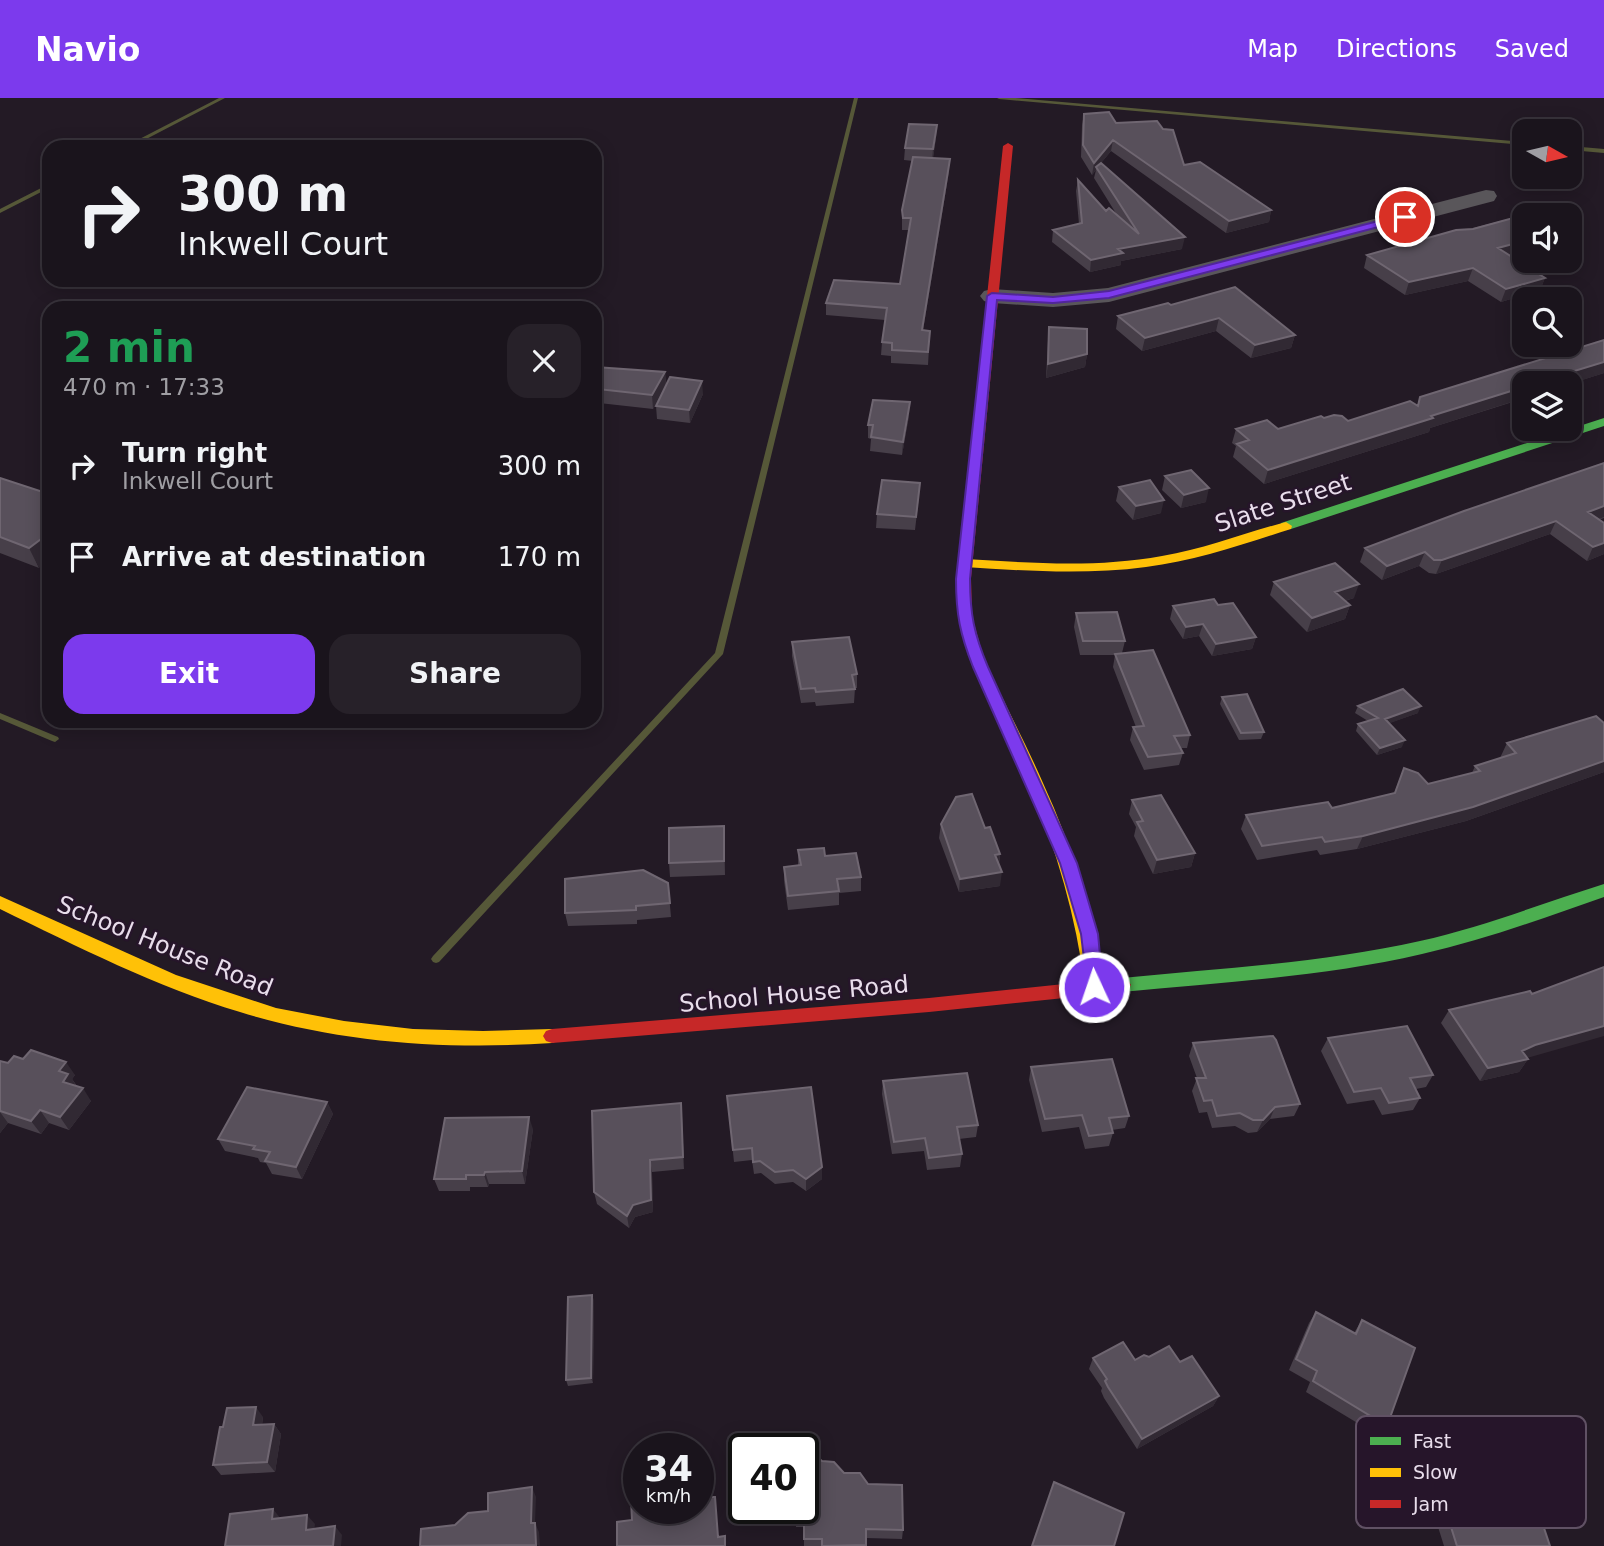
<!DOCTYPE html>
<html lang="en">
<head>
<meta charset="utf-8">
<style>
  :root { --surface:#1a141c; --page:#272129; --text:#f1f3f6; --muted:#9f9ea3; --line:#38333b; --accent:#7c3aed }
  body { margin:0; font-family:"DejaVu Sans",sans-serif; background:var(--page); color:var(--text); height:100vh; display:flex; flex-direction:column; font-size:26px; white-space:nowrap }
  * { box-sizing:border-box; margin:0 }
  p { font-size:23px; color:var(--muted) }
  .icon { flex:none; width:38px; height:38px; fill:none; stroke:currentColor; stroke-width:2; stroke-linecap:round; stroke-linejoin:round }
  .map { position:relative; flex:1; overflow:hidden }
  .sheet { position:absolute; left:42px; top:203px; width:560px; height:427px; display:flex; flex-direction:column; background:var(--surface); border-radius:21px; box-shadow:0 4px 18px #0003,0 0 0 2px var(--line) }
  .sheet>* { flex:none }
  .top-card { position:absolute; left:42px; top:42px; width:560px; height:147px; border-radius:21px; box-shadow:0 4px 18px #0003,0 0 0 2px var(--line); background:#1a141c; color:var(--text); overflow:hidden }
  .needle { width:46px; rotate:98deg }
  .controls { position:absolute; left:1512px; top:21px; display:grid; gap:14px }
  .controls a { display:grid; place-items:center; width:70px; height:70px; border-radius:14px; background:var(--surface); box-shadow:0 4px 18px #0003,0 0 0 2px var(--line); font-size:35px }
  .speed { position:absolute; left:623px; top:1335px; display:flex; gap:14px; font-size:35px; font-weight:700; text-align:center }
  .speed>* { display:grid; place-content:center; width:91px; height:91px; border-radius:50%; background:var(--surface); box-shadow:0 4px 18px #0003,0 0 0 2px var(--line); line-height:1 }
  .speed small { font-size:18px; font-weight:400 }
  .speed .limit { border:4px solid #111; border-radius:10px; background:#fff; color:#111 }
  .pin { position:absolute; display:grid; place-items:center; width:60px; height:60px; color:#fff; margin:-30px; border:4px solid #fff; border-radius:50%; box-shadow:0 2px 7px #0007 }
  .me { position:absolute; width:77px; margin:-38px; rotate:357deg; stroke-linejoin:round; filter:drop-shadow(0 0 5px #0008) }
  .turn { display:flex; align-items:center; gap:24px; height:147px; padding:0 21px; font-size:32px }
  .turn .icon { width:91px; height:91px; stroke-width:2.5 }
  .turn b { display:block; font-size:49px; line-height:60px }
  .round { display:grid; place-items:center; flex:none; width:74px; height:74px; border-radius:21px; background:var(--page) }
  .overview { display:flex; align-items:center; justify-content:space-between; height:119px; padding:0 21px }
  h1 { font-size:42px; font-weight:700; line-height:52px; color:#1e9e55 }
  .cta { display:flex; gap:14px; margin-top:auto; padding:14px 21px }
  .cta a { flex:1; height:80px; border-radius:21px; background:var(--accent); color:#fff; font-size:28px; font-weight:700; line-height:80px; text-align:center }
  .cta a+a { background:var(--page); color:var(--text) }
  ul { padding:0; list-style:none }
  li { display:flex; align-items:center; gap:21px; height:91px; padding:0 21px }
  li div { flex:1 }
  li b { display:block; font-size:26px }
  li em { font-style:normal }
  header { display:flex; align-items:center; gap:42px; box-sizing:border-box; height:98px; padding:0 35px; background:var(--accent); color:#fff }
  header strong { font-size:33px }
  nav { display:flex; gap:38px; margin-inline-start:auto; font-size:24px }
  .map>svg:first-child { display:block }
</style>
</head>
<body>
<header>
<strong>Navio</strong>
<nav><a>Map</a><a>Directions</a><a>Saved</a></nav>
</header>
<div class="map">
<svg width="1604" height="1448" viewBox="0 0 1604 1448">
  <rect width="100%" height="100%" fill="#231a25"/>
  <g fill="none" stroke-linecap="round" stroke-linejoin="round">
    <path fill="#565838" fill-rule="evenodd" d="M219,0H225L131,49H124Z
      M854,0H858L723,556L439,864L436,865L433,864L431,861L433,858L715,555Z
      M997,0H1016L1524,44V47L999,1Z
      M1570,48L1604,51V55L1570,52Z
      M49,86V90L0,115V111Z
      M0,615L58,639L59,641L55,644L52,643L0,621Z"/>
    <path fill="#59565a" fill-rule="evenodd" d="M1486,92L1494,93L1497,98L1494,103L1109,204L1053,209L992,205L984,203L980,198L984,193L992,191L1053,195L1108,190Z"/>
    <path fill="#4caf50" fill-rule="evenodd" d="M1604,320V328L1291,431H1281L1280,428L1281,425Z
      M1604,786V799C1544,820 1484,842 1422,856C1324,879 1222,884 1122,894L1116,892L1113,887L1116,882L1122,880C1222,870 1322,865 1420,843C1483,829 1543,805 1604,786Z"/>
    <path fill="#ffc107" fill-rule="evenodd" d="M1286,424L1292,428L1291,431C1244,446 1196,463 1146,469C1086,477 1025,473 965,469L958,465L965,461C1031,465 1097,470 1162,458C1205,451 1244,435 1286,424Z
      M975,549L982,554C1000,599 1024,641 1043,685C1073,750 1093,818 1103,889L1100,894L1094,896L1088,894L1085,889C1076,819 1057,752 1029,687C1010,642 986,599 968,554Z
      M0,798L176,877L276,910L344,923L413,931L483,933L552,931L558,933L561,938L558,943L552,945C447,952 341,945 240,914C157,889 78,849 0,811Z"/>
    <path fill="#c62828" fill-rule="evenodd" d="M1008,45L1013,48L971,480L972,518L982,554L975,559L968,554L958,518L957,480L1003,48Z
      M1122,880L1128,882L1131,887L1128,892L1122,894L929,914L552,945L546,943L543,938L546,933L552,931L929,900Z"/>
  </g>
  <path fill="#473f49" d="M1084,16L1116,25L1184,67L1271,112L1269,124L1226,135L1111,53L1101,65L1182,151L1121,163V167L1090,174L1052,144L1053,132L1079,126L1076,93L1078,82L1106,113L1117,117L1094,80L1096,72L1092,77L1081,59L1082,27Z
    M937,27L936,40L933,60L949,73L923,232L930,233L928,267L891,265V258L881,257L882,244L885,222L826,217V205L900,186L909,132H902V112L913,63L904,62L905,50Z
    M1524,117V154L1510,158L1545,180L1540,192L1501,204L1468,183L1405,197L1364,170L1367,157Z
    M1171,207L1295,237L1291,250L1251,260L1216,233L1142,253L1116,231L1118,218Z
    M1049,229L1087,256L1085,269L1046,280L1048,242Z
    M1604,242V275L1430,330L1429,334L1264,386L1233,359L1236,348L1232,345L1236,331H1278L1324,320L1348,323L1417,308L1420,299Z
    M595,269L665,274L666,287L653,311L599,305L597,310H595Z
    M703,296L690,325L657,321L656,308Z
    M909,318L902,357L870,353L871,341L868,340V327Z
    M1604,365V420L1598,422L1604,456L1587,463L1550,436L1436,476L1429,475L1419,468L1382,482L1360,464L1365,450Z
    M1165,378L1206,404L1181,410L1162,392Z
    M0,380L39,470L0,455Z
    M1119,389L1161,415L1133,422L1116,403Z
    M919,398L915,432L876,430L877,416Z
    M1274,484L1354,500L1345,503L1350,507L1345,521L1307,534L1270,497Z
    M1218,507L1256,539L1252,551L1212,558L1199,538L1183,541L1170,521L1173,508Z
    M1076,515L1125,543L1122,555L1190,637L1187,650H1180L1183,655L1179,667L1144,672L1130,642L1133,629H1136L1113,569L1115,557H1080L1074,529Z
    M792,544L857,576V590H855L854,605L816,608L815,604L801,605L792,558Z
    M1222,599L1264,634L1261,641L1239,642L1220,606Z
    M1358,608L1418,615L1389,625L1402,649L1377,657L1356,633L1358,626L1368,623L1355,615Z
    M1604,625V674L1466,723L1357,751L1320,757L1317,752L1257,762L1241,731L1246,717L1332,710L1394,695L1404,670L1428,686L1472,675L1475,668L1500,660L1507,645Z
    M1132,702L1195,755L1191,769L1153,776L1134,738L1136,729L1129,716Z
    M941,726L985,730L1000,756L999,767L1000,788L959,794L939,740Z
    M724,728L725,777L670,779L669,765Z
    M798,752L825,758L861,779V793L839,795V807L788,812L784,783V769L798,768Z
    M668,785L671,819L637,822V826L568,828L565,815Z
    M1449,912L1527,959L1528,961L1519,974L1480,983L1441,925Z
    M1328,940L1433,977L1426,989L1416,991L1420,1000L1413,1012L1382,1017L1374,1002L1347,1006L1321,953Z
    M1193,945L1300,1006L1294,1018L1270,1021L1257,1034L1248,1035L1235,1028L1212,1030L1207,1014L1199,1015L1192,993L1197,980L1189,958Z
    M23,961L75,977L72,981L77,988L91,1003L69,1032L49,1025L41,1036L8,1025L0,1035V963L8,965Z
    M1031,969L1129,1018L1125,1030L1112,1032L1113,1035L1109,1048L1085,1051L1079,1029L1042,1034L1029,982Z
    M883,983L978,1027L976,1039L959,1041L962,1056L960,1069L927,1072L924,1053L892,1056L882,996Z
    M727,998L822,1081L806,1093L793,1084L775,1086L761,1075L754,1076L752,1062L734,1064Z
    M327,1004L333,1016L302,1081L272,1076L266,1065L260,1064L258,1060L225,1053L218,1041Z
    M682,1017L684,1071L652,1074L653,1114L635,1119L629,1130L597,1106L594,1094Z
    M533,1031L525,1086H489L488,1089H470V1093H439L434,1081Z
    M594,1202L593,1285L568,1288L566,1282Z
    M1316,1214L1354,1235L1362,1222L1387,1328L1379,1338L1306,1294L1310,1284L1289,1272L1309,1225Z
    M1149,1259L1180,1264L1219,1298L1213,1308L1137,1351L1104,1300L1101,1293L1102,1290L1089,1271L1093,1260L1135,1262Z
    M263,1319L262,1327L274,1326L281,1336L275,1374L221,1377L213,1367L223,1329Z
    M822,1363L844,1375L903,1432L902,1441L866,1440V1448H804V1429H796V1422H792V1410Z
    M1439,1391L1537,1409L1550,1448H1444L1429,1400Z"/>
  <path fill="#312933" d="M937,27L936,40L932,64L933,51Z
    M1113,42L1111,53L1097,70L1096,69V72L1092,77L1094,65Z
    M950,61L949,73L921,245L922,232Z
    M1271,112L1269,124L1226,135L1229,123Z
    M1185,139L1182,151L1121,163V167L1090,174L1091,162L1118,151Z
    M1524,143V154L1493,162L1498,150Z
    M1473,170L1468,183L1405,197L1409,184Z
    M1545,180L1540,192L1501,204L1506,191Z
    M1219,220L1216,233L1142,253L1145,240Z
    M1295,237L1291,250L1251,260L1255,247Z
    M1087,256L1085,269L1046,280L1048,266Z
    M1604,264V275L1570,286L1535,285Z
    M665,274L666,287L653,311L652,297Z
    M702,283L703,296L690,325L689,312Z
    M1524,289V300L1430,330L1429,334L1264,386L1268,372L1431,318Z
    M598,291L599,305L597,310L595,297Z
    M910,304L909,318L902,357L903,344Z
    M1209,390L1206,404L1181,410L1184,397Z
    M1164,402L1161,415L1133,422L1136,408Z
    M1604,408V419L1581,428L1588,414Z
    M1556,423L1550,436L1436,476L1442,462Z
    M49,435V463L39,470L29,450Z
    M1604,445V456L1587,463L1593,449Z
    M1425,454L1419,468L1382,482L1387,468Z
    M1359,486L1354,500L1330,507L1335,494Z
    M1350,507L1345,521L1307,534L1312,520Z
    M1203,526L1199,538L1183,541L1186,529Z
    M1256,539L1252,551L1212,558L1216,546Z
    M1421,608L1418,615L1382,628L1385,621Z
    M1405,642L1402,649L1377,657L1380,650Z
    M1604,663V674L1466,723L1357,751L1363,738Z
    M1195,755L1191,769L1153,776L1157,762Z
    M1000,756L998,770L995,757Z
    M1002,774L1000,788L959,794L960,781Z
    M1604,928V938L1527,960L1528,961L1519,974L1480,983L1488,970L1535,947Z
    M66,964L75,977L72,981L77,989L63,984L59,973Z
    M83,990L91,1003L69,1032L60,1019Z
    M327,1004L333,1016L302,1081L296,1069Z
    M681,1005L682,1017L684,1071L683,1059Z
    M1275,1009L1270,1021L1257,1034L1263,1022Z
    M40,1012L49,1025L41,1036L31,1023Z
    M0,1014L8,1025L0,1035Z
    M529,1019L533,1031L525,1086L522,1073Z
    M650,1062L652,1074L653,1114L635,1119L629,1130L627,1118Z
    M822,1069V1081L806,1093V1081Z
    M485,1074L489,1086L488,1089L484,1077Z
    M592,1197L594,1202L593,1285L591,1280Z
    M1219,1298L1213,1308L1137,1351L1142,1341Z
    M256,1309L263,1319L260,1338L253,1327Z
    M274,1326L281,1336L275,1374L267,1364Z
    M532,1389L536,1399L535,1425L539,1434L540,1448L536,1447L531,1425Z
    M273,1411L281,1421H272Z
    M307,1417L315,1426L313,1441L306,1432Z
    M335,1428L342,1437L341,1448H333Z"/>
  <path fill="#58505b" stroke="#6f6671" stroke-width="2" d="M1109,14L1116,25L1157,23L1163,31L1173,32L1184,67L1200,64L1271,112L1229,123L1113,42L1094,65L1083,47L1084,16Z
    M909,26L937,27L933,51L905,50Z
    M913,59L950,61L922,232L930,233L928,254L892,252V245L882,244L887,210L826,205L834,182L900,186L911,120H903L902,112Z
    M1101,65L1185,139L1118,151L1123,155L1091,162L1053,132L1082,125L1078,82L1106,113L1109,110L1139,136L1096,69Z
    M1541,113L1549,117H1525Z
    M1524,117V143L1498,150L1545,180L1506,191L1473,170L1409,184L1367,157L1456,132L1473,131Z
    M1235,189L1295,237L1255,247L1219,220L1145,240L1118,218L1168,205L1171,207Z
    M1049,229L1087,231V256L1048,266Z
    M1604,242V264L1535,285H1524V289L1431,318L1433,320L1268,372L1237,346L1249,342L1236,331L1267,322L1278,331L1321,318L1324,320L1334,317L1342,318L1348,323L1410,303L1418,308L1420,299Z
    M595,269L665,274L652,297L598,291L595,297Z
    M670,279L702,283L689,312L656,308Z
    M873,302L910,304L903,344L871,339L873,327H868Z
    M1604,365V408L1588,414L1604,425V445L1593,449L1556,423L1442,462H1434L1425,454L1387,468L1365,450L1464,413Z
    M1191,372L1209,390L1184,397L1165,378Z
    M0,380L49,396V435L29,450L0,439Z
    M882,382L920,385L916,419L877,416Z
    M1150,382L1164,402L1136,408L1119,389Z
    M1335,465L1359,486L1335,494L1350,507L1312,520L1274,484Z
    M1214,501L1218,507L1233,505L1256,539L1216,546L1203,526L1186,529L1173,508Z
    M1117,514L1125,543H1083L1076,515Z
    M849,539L857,576L852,577L855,591L816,594L815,590L801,591L792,544Z
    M1153,552L1190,637L1174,638L1183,655L1148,659L1133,629L1144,628L1115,556Z
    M1403,591L1421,608L1385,621L1405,642L1380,650L1358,626L1378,620L1358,608Z
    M1247,596L1264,634L1241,635L1222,599Z
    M1596,618L1604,625V663L1473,709L1363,738L1325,744L1322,739L1262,748L1246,717L1328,704L1332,710L1395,695L1404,670L1418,675L1428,686L1480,673L1475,668L1516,655L1507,645Z
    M972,696L985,730L990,729L1000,756L995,757L1002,774L960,781L941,726L956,699Z
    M1161,697L1195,755L1157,762L1137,724L1143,723L1132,702Z
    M724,728V763L669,765V730Z
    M824,750L825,758L856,755L861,779L837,781L839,793L788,798L784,769L801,767L798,752Z
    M643,772L668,785L670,805L636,808V812L565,815V781Z
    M1604,869V928L1535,947L1522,953L1528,961L1488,970L1449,912L1530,893L1532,896Z
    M1407,928L1433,977L1410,980L1420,1000L1389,1005L1381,990L1354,994L1328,940Z
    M1273,938L1276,942L1300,1006L1275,1009L1263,1022H1253L1240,1015L1217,1018L1212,1002L1204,1003L1196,980H1206L1193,945Z
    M31,952L66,964L59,973L68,976L63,984L83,990L60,1019L40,1012L31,1023L0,1013V963L8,965L14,958L23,961Z
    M1112,961L1129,1018L1109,1020L1113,1035L1089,1038L1082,1017L1045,1021L1031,969Z
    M967,975L978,1027L957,1029L962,1056L929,1060L925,1040L894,1044L883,983Z
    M247,989L327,1004L296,1069L265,1063L270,1054L253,1051L255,1048L218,1041Z
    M811,989L822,1069L806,1081L793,1072L775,1074L760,1063L753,1064L752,1050L733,1052L727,998Z
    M681,1005L683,1059L650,1062L651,1102L633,1107L627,1118L594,1094L592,1013Z
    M529,1019L522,1073L485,1074L484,1077H466V1081H434L445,1020Z
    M592,1197L591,1280L566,1282L568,1199Z
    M1316,1214L1356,1236L1362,1222L1415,1250L1387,1328L1313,1283L1317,1273L1296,1261Z
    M1123,1244L1135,1262L1144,1257L1149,1259L1169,1248L1180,1264L1192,1258L1219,1298L1142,1341L1108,1289L1105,1283L1107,1281L1093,1260Z
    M256,1309L253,1327L274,1326L267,1364L213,1367L220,1329H223L227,1310Z
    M803,1358L817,1359L822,1363L834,1364L844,1375H860L868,1386L902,1387L903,1432L866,1431V1447L822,1448V1441H804V1420L796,1419V1413H792V1410H803Z
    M1054,1384L1124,1415L1114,1448H1032Z
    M1545,1386L1537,1409L1550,1448H1457L1439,1391Z
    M532,1389L531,1425H535L536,1447L420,1448L421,1431L455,1427L468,1415L488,1413V1395Z
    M710,1392V1399H715L718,1439L725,1438V1448H617V1424L632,1422L631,1402L639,1401V1410H698V1393Z
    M273,1411L272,1421L307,1417L306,1432L335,1428L333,1448H225L230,1416Z"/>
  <path fill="#7c3aed" stroke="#51269a" stroke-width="2" d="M1405,116L1410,119L1409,121L1109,200L1053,205L997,202L970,481C970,516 974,536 988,569L1077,765L1098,836L1103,889L1100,894L1094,896L1088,894L1081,836L1060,765L973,569C960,536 956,516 956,481L987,198L992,195L1053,199L1109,193Z"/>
  <g text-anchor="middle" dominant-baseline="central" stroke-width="5" stroke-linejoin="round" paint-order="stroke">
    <g font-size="24" fill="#e8ddeb" stroke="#26152a">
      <text transform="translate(1283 405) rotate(-18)">Slate Street</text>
      <text transform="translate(165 848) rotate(22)">School House Road</text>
      <text transform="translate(794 896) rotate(-5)">School House Road</text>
    </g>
  </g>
  <rect x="1356" y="1318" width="230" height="112" rx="10" fill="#26152a" stroke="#605164" stroke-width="2"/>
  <rect x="1370" y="1339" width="31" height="8" fill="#4caf50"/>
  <rect x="1370" y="1370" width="31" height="9" fill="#ffc107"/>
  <rect x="1370" y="1402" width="31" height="8" fill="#c62828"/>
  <g font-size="19" fill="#e8ddeb">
    <text x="1413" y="1350">Fast</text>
    <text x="1413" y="1381">Slow</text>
    <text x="1413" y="1413">Jam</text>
  </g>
</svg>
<div class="controls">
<a><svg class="needle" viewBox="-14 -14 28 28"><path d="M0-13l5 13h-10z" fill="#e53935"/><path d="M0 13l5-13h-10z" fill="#9f9ea3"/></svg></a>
<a><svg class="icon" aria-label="sound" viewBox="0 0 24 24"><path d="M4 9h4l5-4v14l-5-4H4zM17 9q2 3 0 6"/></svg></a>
<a><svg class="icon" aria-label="search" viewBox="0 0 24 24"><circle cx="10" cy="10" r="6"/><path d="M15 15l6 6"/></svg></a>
<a><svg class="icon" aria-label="layers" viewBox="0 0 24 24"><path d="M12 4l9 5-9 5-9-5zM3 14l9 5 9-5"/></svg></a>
</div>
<div class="speed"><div>34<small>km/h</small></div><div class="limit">40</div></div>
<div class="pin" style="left:1405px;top:119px;background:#d93025"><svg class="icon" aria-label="arrive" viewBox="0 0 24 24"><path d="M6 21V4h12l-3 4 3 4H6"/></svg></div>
<svg class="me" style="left:1094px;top:889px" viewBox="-20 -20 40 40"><circle r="17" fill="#7c3aed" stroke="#fff" stroke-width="3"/><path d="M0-11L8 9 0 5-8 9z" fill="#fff"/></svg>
<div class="top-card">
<div class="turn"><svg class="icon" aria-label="right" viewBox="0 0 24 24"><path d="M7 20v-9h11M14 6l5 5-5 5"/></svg><div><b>300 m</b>Inkwell Court</div></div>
</div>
<section class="sheet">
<div class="overview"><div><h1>2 min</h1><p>470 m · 17:33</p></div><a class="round"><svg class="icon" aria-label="close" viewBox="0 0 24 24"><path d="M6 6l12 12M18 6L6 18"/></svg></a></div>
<ul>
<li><svg class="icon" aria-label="right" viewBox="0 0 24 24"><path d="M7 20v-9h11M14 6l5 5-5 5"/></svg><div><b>Turn right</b><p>Inkwell Court</p></div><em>300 m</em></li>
<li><svg class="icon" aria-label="arrive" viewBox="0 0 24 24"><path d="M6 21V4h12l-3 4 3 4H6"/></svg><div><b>Arrive at destination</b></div><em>170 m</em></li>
</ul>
<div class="cta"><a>Exit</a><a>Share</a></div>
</section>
</div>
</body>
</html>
